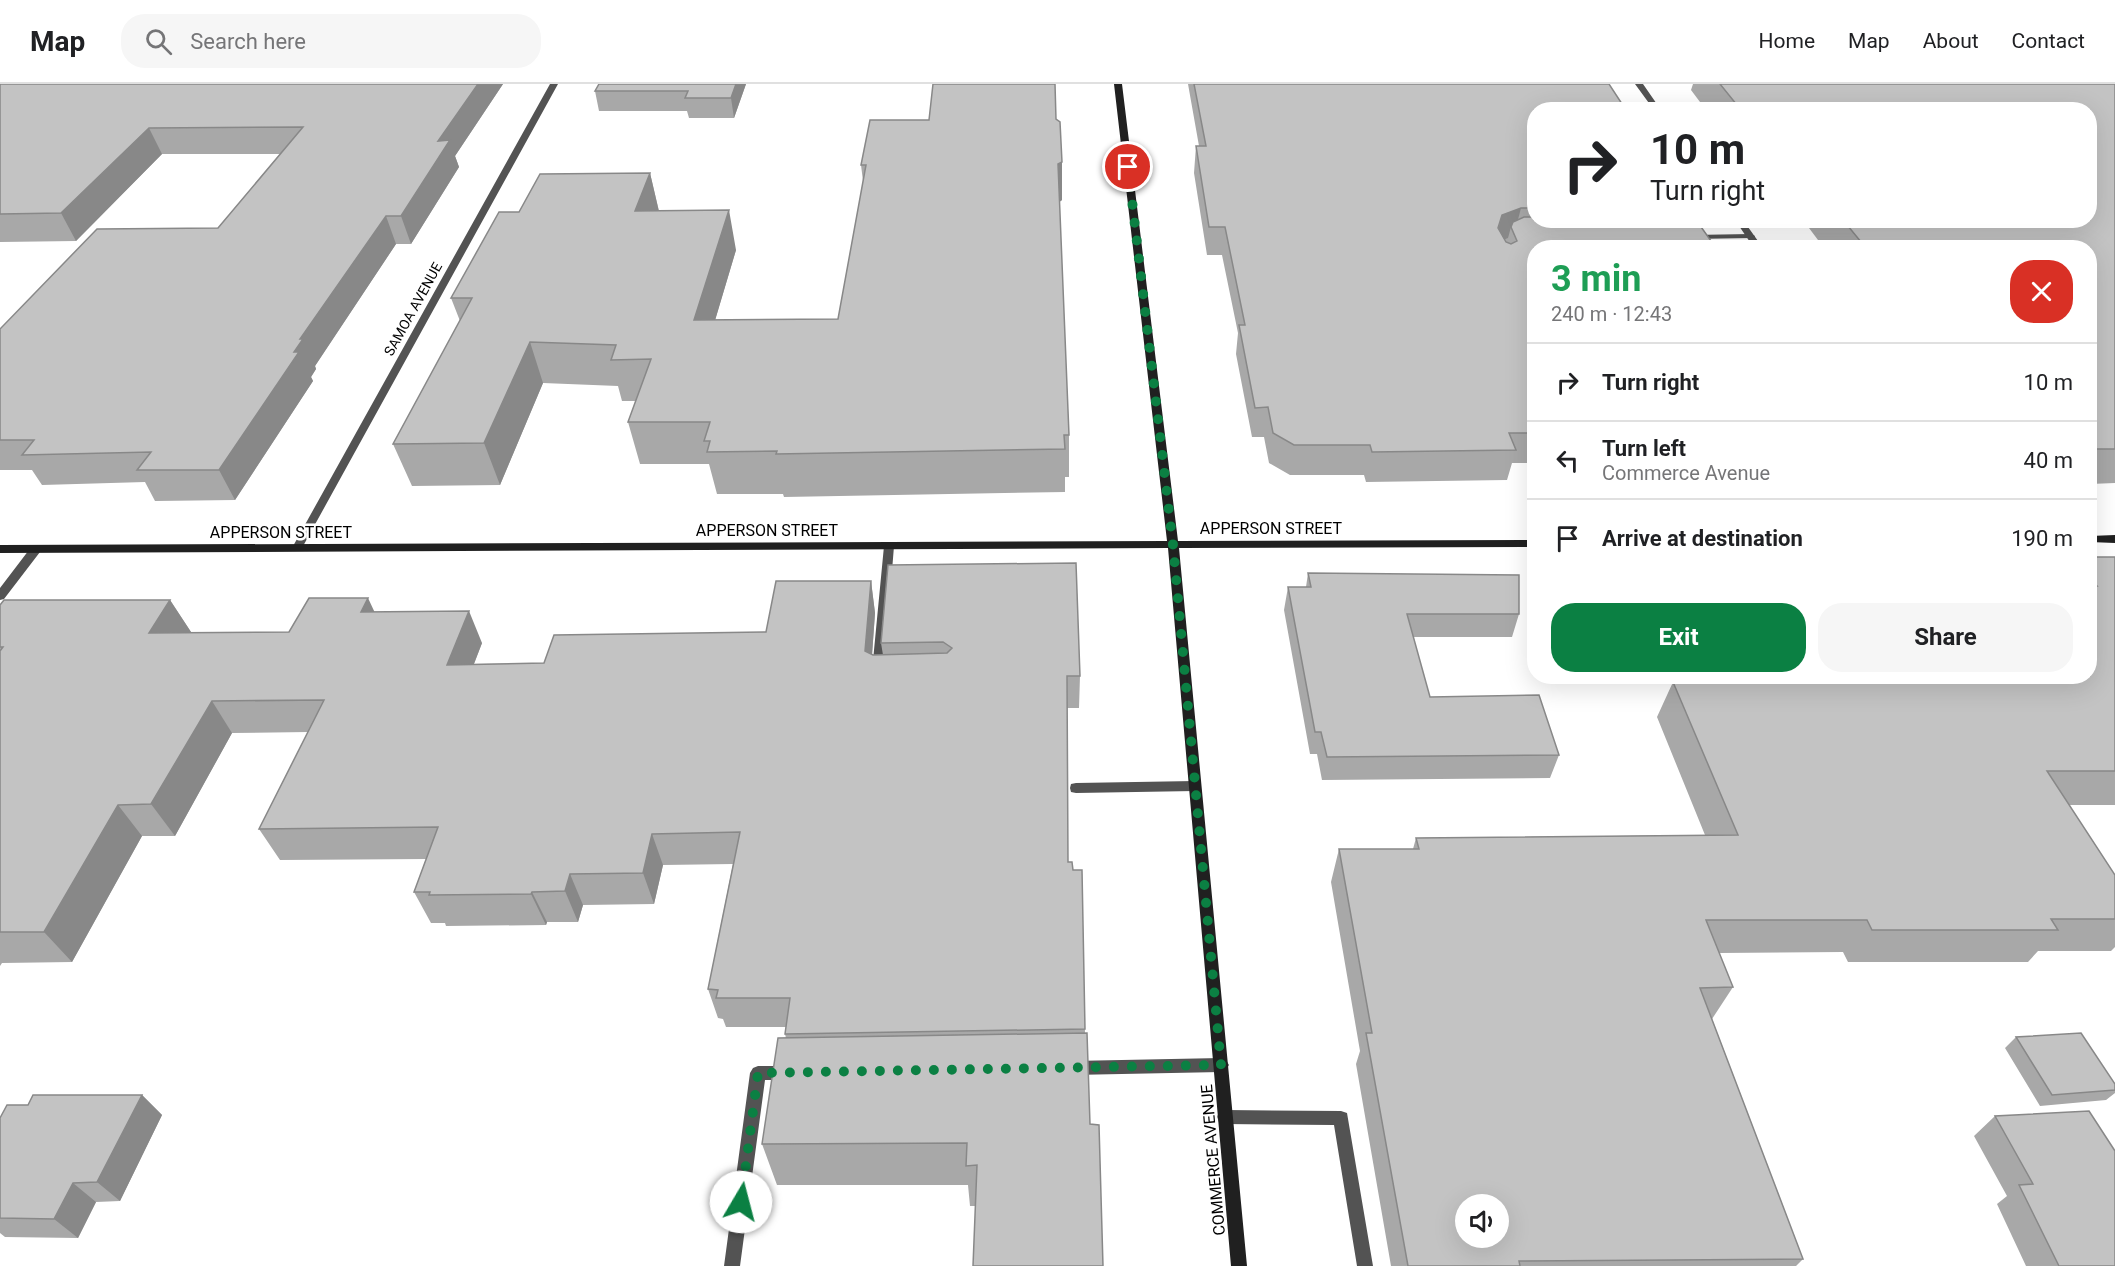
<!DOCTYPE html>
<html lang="en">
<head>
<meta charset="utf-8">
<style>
  :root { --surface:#fff; --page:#f6f6f6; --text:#202124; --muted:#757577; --line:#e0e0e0; --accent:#0b8043 }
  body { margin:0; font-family:Roboto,sans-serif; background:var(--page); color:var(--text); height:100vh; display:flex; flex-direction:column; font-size:22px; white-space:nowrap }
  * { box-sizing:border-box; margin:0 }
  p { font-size:20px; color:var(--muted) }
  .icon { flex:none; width:33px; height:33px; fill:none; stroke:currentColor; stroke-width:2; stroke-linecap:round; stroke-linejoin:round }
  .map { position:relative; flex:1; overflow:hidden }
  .details { position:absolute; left:1527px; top:156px; width:570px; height:444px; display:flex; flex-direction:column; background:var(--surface); border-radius:24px; box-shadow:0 6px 24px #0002 }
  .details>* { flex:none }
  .hud { position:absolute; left:1527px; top:18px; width:570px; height:126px; border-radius:24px; box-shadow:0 6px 24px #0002; background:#fff; color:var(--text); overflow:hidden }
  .fabs { position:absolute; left:1455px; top:1110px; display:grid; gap:12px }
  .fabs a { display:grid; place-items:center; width:54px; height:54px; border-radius:50%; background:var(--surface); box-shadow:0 6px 24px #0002; font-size:30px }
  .pin { position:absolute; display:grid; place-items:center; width:51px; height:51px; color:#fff; margin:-26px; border:3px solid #fff; border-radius:50%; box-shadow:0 2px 6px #0007 }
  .me { position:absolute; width:66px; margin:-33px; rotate:8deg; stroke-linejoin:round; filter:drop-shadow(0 0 4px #0008) }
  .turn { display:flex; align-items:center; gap:21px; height:126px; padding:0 24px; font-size:27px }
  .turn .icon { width:78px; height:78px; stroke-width:2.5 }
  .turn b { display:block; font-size:42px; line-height:51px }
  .round { display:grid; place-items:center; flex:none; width:63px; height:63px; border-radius:24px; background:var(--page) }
  .head { display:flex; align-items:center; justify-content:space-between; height:102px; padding:0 24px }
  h1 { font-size:36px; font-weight:700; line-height:45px; color:#1e9e55 }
  .cta { display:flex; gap:12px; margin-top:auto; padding:12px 24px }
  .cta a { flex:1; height:69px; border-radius:24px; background:var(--accent); color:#fff; font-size:24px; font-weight:700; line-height:69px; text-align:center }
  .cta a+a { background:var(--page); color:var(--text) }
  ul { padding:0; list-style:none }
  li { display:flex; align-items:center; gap:18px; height:78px; padding:0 24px; border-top:2px solid var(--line) }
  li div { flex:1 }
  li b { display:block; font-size:22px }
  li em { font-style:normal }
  header { display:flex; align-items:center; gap:36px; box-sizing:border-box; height:84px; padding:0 30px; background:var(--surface); border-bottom:2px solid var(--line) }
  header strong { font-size:28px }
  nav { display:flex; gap:33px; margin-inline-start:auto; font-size:21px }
  .search { width:420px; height:54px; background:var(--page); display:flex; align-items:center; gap:15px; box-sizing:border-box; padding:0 21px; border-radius:24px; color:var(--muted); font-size:22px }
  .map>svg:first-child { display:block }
</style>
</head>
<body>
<header>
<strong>Map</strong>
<div class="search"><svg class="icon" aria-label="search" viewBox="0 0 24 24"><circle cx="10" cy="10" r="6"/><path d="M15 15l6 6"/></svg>Search here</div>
<nav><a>Home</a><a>Map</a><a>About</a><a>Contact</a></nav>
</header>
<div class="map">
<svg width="2115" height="1182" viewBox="0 0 2115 1182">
  <rect width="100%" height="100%" fill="#fff"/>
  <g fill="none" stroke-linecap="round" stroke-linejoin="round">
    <path fill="#535353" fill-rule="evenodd" d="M1751,150L1755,152L1754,154L1692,155L1688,153L1692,151Z
      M889,458L894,462L884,587L878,591L872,587L884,462Z
      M1195,697L1200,698L1201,702L1200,706L1195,707L1076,709L1071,708L1070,704L1071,700L1076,699Z
      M1221,974L1226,976L1229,981L1226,986L1221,988L1072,991L1067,989L1064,984L1067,979L1072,977Z
      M758,982H788L793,984L796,989L793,994L788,996H765L740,1182H724L750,989L753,984Z
      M1225,1026L1341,1027L1347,1029L1373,1182H1357L1334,1041L1225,1040L1219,1038L1217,1033L1219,1028Z"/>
    <path fill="#535353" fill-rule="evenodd" d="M550,0H558L302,464L301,467H293L292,464Z
      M1635,0H1643L1661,26H1654Z
      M1735,136H1743L1763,164H1754Z
      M36,461L40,462L41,465L40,468L4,515L0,516V504L32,462Z"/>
    <path fill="#202020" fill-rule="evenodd" d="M1114,0H1122L1178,457L1534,456V463L1179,464L1247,1182H1231L1168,464L0,469V461L1167,457Z
      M2115,451V459L2090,458V452Z"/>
  </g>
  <path fill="#a8a8a8" d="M0,0H503L455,72L459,83L411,160H396L315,282L316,285L311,293L313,297L235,416L155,417L145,398L42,401L32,386H0V245L218,144L280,70H162L76,157L0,158Z
    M746,0L734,34H689L687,27H599L595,7Z
    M1188,0H1609L1534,26V379H1512L1507,396L1366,398L1364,391H1290L1269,379L1264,353H1252L1236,270L1238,249L1222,171H1207L1194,89L1196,62H1199Z
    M1693,0H2115V399L2090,400V164H1824L1803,136H2090V26H1706L1691,6Z
    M1056,35L1062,78V116L1059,118L1069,351V393H1065V408L784,413L783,410H717L709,380H640L628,338L636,317H622L618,302L543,299L500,401L412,402L393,360L460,237L451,214L519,128L650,89L659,127L736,166L715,236L838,235L863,97L861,81Z
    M2090,473H2115V721H2069L2115,791V863L2111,867H2038L2028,878H1848L1843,868L1719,869L1733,903L1712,935L1803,1175L1796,1182H1391L1356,980L1360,967L1331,798L1339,765H1413L1416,754L1705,751L1657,633L1673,598L1792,597V592H2090Z
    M888,481L1080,592L1079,624H1067L1068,778L1073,786H1082L1085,949L975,1122H970L968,1101H777L762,1060L786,954L785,950L786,943H726L723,935L718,934L708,905L733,780L663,781L654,820L583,821L578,838H547L546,841L446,842L445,839H431L414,808L426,775L280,776L259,745L308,648L232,649L175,752H142L72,878L2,879L0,882V521L170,516L191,548L190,549L289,548L374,528L482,559L474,580L544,579L766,548L871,497L875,529L872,571H883L881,559Z
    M1308,489L1519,530L1512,553H1413L1430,613L1559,671L1550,694L1322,696L1317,670H1310L1284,526L1288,503H1306Z
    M2016,953L2115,1000V1009L2106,1016L2040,1022L2005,964Z
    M142,1011L162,1031L120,1117L96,1118L78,1154L5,1153L0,1149V1034L28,1021Z
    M1995,1032L2115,1182H2026L1997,1120L2007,1112L1974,1052Z"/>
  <path fill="#888" d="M478,0H503L455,72L459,83L411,160L401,132L438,57Z
    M736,0H746L734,34L731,14Z
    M149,44L162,70L76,157L61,129Z
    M1062,78V116L1058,119V80Z
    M650,89L659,128L635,127Z
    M1521,124L1514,151L1511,143L1508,154L1495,159L1491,172L1502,131Z
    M729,126L736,166L703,277L694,236Z
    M386,132L396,160L315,282L316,285L311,293L313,297L235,416L219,386L300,255Z
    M530,258L543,299L500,401L484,359Z
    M871,497L875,529L870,599L865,567Z
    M368,514L383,546L361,528Z
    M170,516L191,548L171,581L149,549Z
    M469,527L482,559L461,613L447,581Z
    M212,617L232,649L175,752L151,720Z
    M118,721L142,752L72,878L44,848Z
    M652,750L663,781L654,820L643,789Z
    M570,790L583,821L578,838L565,807Z
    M532,808L547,838L546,841L531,810Z
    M142,1011L162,1031L120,1117L97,1098Z
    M73,1099L96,1118L78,1154L54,1135Z"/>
  <path fill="#c3c3c3" stroke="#888" stroke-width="1.5" fill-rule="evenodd" d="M0,0H478L438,57L450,56L401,132H386L300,255H303L294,268H299L219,386H137L151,368L22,371L34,356H0V245L97,145L218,144L303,43L149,44L61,129L0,130Z
    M599,0H736L731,14H685L688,7H595Z
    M933,0H1055L1056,35L1060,38L1062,78L1058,80L1069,351H1064L1065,365L776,370L777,367L707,368L710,357H704L710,338H628L651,275L611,276L616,261L530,258L484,359L393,360L472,214H451L499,128H519L540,90L650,89L635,127L729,126L694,236L838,235L866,81H861L870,36H929Z
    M1194,0H1609L1626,26H1534V124H1521L1502,131L1498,144L1506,158L1511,160L1517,157L1511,143L1513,138L1524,133H1534V136H1641L1643,139L1699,140L1716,164H1534V349H1509L1516,366L1372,368L1370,361H1294L1273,349L1268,323L1255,324L1239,241H1245L1225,143H1209L1196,62H1206Z
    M1720,0H2115V365H2090V164H1866L1843,136H2090V26H1741Z
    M2090,473H2115V687H2047L2115,791V835H2051L2058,846H1872L1867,836H1706L1733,903L1700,904L1803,1175L1519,1177L1520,1182H1408L1366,949H1372L1339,765H1419L1416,754L1738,751L1673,598L1812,597L1811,592H2090V502H2097L2090,494ZM1466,1120H1498V1154H1466Z
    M1076,479L1080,592H1067L1068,778H1072L1073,786H1082L1085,945L785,950L790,914H716L718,906L708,905L740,748L652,750L643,789L570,790L565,807L532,808L531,810L429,811L430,808H414L438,743L259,745L324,616L212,617L151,720L118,721L44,848H0V567L3,563H0V521L4,516H170L149,549L289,548L309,514H368L361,528L469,527L447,581L544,579L554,551L766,548L776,497H871L865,567L873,571L947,569L952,564L943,558L881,559L888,481Z
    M1308,489L1519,491V530H1407L1430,613L1539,611L1559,671L1327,673L1321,648H1315L1288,503H1311Z
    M1087,949L1090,1040L1099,1041L1103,1182H973L977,1081L966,1082L967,1059L762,1060L778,954Z
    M2081,949L2115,1000V1006L2052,1011L2016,953Z
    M33,1011H142L97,1098L73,1099L54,1135L0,1134V1034L7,1021H28Z
    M2089,1027L2115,1067V1182H2059L2019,1101L2033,1100L1995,1032Z"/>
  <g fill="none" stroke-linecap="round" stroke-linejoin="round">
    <path stroke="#0b8043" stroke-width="10" stroke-dasharray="0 18" d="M741,1118L758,989L1221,981L1173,461L1128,83"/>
  </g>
  <g text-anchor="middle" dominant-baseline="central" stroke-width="5" stroke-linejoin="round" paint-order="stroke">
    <g font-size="14" fill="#000" stroke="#fff">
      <text transform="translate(413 225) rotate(-61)">SAMOA AVENUE</text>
    </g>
    <g font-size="16" fill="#000" stroke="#fff">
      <text x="1271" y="444">APPERSON STREET</text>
      <text x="767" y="446">APPERSON STREET</text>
      <text x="281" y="448">APPERSON STREET</text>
      <text transform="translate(1213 1076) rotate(-95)">COMMERCE AVENUE</text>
    </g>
  </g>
</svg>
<div class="fabs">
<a><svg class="icon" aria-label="sound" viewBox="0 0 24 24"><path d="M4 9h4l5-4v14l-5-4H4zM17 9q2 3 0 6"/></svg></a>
</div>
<div class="pin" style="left:1128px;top:83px;background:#d93025"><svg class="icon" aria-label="arrive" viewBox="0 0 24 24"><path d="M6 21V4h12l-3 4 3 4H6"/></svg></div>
<svg class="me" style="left:741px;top:1118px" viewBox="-20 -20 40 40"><circle r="19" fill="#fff"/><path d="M0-13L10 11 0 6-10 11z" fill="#0b8043"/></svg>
<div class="hud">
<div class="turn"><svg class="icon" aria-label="right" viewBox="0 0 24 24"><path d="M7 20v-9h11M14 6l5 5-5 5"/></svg><div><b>10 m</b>Turn right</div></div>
</div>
<section class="details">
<div class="head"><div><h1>3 min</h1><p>240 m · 12:43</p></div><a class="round" style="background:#d93025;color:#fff"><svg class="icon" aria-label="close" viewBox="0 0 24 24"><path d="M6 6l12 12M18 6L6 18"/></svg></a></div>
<ul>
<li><svg class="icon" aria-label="right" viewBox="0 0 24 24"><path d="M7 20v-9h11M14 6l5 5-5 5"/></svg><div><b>Turn right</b></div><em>10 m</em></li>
<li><svg class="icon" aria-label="left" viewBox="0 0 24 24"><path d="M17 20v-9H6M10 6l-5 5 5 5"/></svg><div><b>Turn left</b><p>Commerce Avenue</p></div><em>40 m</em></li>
<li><svg class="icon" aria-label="arrive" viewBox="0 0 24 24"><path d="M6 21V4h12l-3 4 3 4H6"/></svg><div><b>Arrive at destination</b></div><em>190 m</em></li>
</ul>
<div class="cta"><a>Exit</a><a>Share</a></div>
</section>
</div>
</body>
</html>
